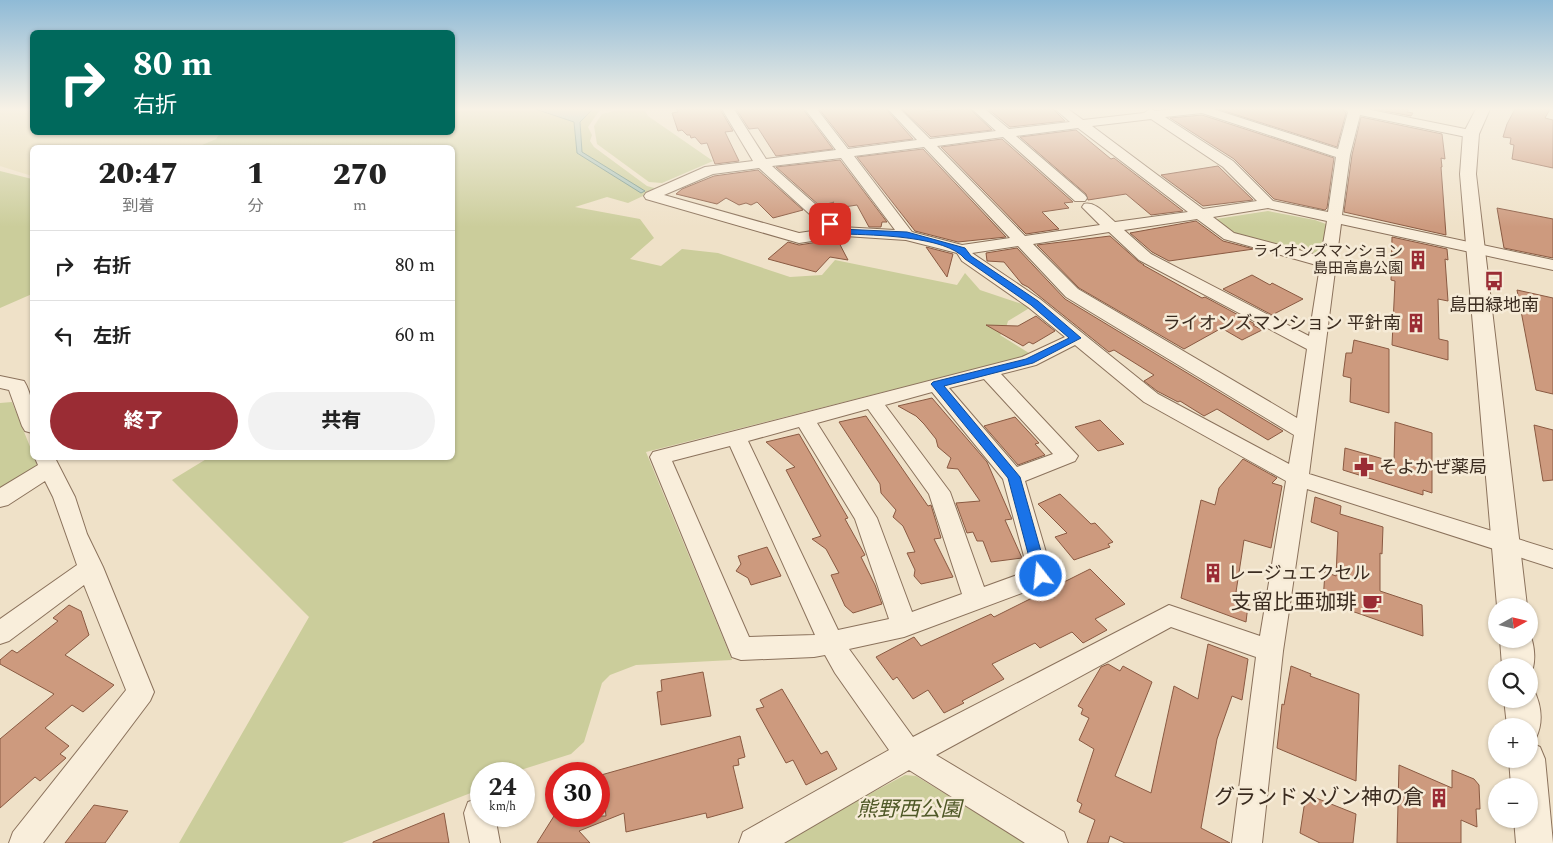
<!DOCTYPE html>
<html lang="ja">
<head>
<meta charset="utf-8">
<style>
  :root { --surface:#fff; --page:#f2f2f2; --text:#222; --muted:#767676; --line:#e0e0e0; --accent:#9a2c34 }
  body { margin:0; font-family:Spectral,"Noto Sans JP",serif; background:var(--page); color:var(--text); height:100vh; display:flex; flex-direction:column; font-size:19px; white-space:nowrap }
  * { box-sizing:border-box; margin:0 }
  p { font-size:16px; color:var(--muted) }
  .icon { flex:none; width:28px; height:28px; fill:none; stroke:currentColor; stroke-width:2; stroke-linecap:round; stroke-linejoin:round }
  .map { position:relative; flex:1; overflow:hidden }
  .drawer { position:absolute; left:30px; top:145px; width:425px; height:315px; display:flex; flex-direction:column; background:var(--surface); border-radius:8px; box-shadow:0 1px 4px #0004 }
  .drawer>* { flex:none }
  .top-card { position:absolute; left:30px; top:30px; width:425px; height:105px; border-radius:8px; box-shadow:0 1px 4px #0004; background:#00695c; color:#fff; overflow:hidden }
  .needle { width:32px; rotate:82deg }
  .fabs { position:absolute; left:1488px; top:598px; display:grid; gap:10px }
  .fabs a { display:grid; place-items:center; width:50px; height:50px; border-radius:50%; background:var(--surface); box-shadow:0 1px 4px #0004; font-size:25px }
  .speed { position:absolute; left:470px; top:762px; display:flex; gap:10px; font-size:25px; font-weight:700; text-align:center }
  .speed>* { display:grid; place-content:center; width:65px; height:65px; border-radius:50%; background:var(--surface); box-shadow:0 1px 4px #0004; line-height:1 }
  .speed small { font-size:12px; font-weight:400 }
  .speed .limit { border:8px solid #d22; background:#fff; color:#111 }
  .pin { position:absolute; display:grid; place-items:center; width:42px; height:42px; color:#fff; margin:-21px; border-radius:10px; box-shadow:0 2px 8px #0006 }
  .me { position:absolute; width:55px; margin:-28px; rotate:344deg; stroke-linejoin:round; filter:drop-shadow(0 0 4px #0008) }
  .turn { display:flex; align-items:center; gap:18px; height:105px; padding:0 20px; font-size:22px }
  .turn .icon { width:65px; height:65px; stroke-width:2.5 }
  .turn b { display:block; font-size:35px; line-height:42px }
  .eta { display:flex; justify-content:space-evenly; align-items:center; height:85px; text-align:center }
  .eta b { font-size:30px; font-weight:800; line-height:35px }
  .cta { display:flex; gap:10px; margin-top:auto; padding:10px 20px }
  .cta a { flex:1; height:58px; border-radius:30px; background:var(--accent); color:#fff; font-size:20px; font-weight:800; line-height:58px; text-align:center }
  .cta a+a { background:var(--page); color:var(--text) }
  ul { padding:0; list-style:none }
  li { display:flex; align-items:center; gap:15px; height:70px; padding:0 20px; border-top:1px solid var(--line) }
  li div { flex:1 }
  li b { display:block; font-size:19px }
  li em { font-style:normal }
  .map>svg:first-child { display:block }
</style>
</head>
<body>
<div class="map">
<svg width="1553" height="843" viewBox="0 0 1553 843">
  <rect width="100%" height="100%" fill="#efe1c8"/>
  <path fill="#e5dab5" d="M0,109H32V132L220,133L216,139L197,147L32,148V176L0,166Z"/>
  <path fill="#cbcd9b" d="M453,109H535L575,122L577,153L641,193L644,191L582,152L580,122L593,109H608L599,111L588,127L592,135L590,141L594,147L647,186L658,189L628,203L607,197L575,207L640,219L654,238L630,259L661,266L682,249L718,253L790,277L822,275L835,260L957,285L965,273L980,290L1031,307L1008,321L1005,331L1000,335L1029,353L1022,357L646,452L732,660L636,665L610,675L602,683L584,742L571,754L508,774H481V789L342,843H179L309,617L172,480L208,458H452V148L197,147L216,139L220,133L452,132Z
    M621,109H644L648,116L713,161L662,183L649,182L597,144L594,126L602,114Z
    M0,171L32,179V294L0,308Z
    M1268,211L1315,220L1326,224L1323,256H1311L1233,235L1216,219Z
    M12,402L37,464L30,473L0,491V403Z
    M905,775L916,776L1026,843H778Z"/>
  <path fill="#a9c3ba" stroke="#6f9287" d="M535,109H593L580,122L582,152L645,191L641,193L577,153L574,122Z"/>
  <path fill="#cd9a7e" stroke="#8a5a42" d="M676,109H720L733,131L725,132L739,161L715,164L707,143L701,144L695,137L691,138L690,135H687L682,130L678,131L672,113L678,112Z
    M736,109H803L833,149L776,156L758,128L749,129Z
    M819,109H886L913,139L849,147Z
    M902,109H926V111L970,109L992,130L931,137Z
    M988,109H1053L1065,121L1010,127Z
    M1218,109H1342L1346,113L1337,147Z
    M1374,109H1409L1407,112L1413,113L1411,116Z
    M1515,109H1550L1545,118L1553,120V168L1512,159L1514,145L1510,144L1511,138L1503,137L1507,124Z
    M1202,115L1334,158L1327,208L1325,210L1274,199L1234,159L1170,118Z
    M1361,117L1442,134L1445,159L1441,158L1442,167H1441L1446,235L1344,212L1352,155Z
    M1076,130L1111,159L1114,158L1183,211L1151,215L1126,194L1088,200L1086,194L1020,137Z
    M1002,139L1073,202L1064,203L1069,208L1042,212L1059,229L1026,234L941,147Z
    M923,149L1006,237L958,242L915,231L857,157Z
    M840,160L887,222H882L881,227H869L857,205L825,210L834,202L820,206L776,167Z
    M1218,166L1253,200L1203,206L1161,175Z
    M758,170L803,210L773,218L757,202L751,205L746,203L739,205L726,198L717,204L676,194L682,189L714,176Z
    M1497,208L1553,219V258L1504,248Z
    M1196,221L1223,241L1254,249L1169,261L1152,252L1130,233Z
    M1110,236L1138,261L1144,265H1143L1202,298L1205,297L1255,324L1253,325L1262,330L1242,340L1223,329H1220L1184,349L1079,288L1037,245Z
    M1392,237L1447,249L1448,260L1445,259L1448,301L1438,299L1439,339L1448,341V360L1392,345L1395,281L1391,280Z
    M837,239L848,260L830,257L816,272L768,259L788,242L799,245Z
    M926,247L953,254L947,277Z
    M1017,248L1065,299L1283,431L1268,440L1217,409L1204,416L1180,401L1178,402L1157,391L1144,381L1154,375L1114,350L1109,352L1028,287L1022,284L1004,262L987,261L986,253Z
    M1252,275L1270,285L1272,283L1303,299L1272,315L1223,289Z
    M1517,290L1553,298V394L1536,390Z
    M1036,316L1055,331L1033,344L1029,342L1023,346L986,325L1018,326Z
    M1354,340L1389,349V413L1350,402L1351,378L1343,376L1346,353H1352Z
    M932,398L987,462L1011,517L1012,519L1005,520L1022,558L991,562L983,541H977L973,532L967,533L956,503L980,501L958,469L947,468L951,458L938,447L936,439L924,424L916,416L898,406Z
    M866,416L928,506L931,505L941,538L934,539L953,577L921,584L914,576L915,570L907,553L915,552L903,526L893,517L896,510L881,493L880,484L839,422Z
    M1015,417L1039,443L1035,444L1045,455L1018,465L984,426Z
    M1100,420L1124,444L1098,451L1075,427Z
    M1395,422L1432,433V493L1423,490V495L1343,470L1345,448L1394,462Z
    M1534,425L1553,430V480L1543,481Z
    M799,434L848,518L845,519L865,555L861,557L875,585L882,604L853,613L845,606L831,575L839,573L826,549L812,539L821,536L786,470L795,467L766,442Z
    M1243,459L1277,478L1272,483L1282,486L1271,548L1244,540L1236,592L1249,597L1246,622L1181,598L1201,500L1215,505L1219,488Z
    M1060,494L1091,524L1095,523L1113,542L1108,544L1110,547L1074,560L1055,537L1067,533L1038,504Z
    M1315,497L1341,506L1340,514L1383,527L1382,554L1380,553V591L1422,605L1423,636L1323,601L1325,572L1336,576L1338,532L1311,522Z
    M767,547L781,576L751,585L748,578L736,571L741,564L738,556Z
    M1090,569L1125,604L1095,619L1107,630L1083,643L1072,632L1040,648L1035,643L992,664L1004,679L962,701L964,703L944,713L928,690L913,699L897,677L893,680L876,657L914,637L921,646L991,614L994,617Z
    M69,605L81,611L89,635L65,655L114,685L83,712L72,705L45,728L69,746L60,754L66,758L40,781L35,777L0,808V739L54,694L0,664V660L12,650L17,653L30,643L58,621L53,618Z
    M1208,644L1248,659L1242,700L1232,696L1217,739L1201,828L1230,843H1125L1110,836L1108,843H1087L1095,820L1079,812L1082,804L1077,801L1094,749L1079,740L1089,718L1081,714L1083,709L1078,706L1101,667L1108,664L1120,671L1123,666L1152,682L1115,776L1151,793L1174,686L1198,699Z
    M1291,666L1311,674L1310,676L1359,694L1356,781L1277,748L1282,704L1284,705Z
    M703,672L711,716L661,725L657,692L662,691L661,680Z
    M782,689L821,754L827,751L837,769L806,785L793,760L786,763L756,709L764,707L760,700Z
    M740,736L745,757L738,759L739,765L733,766L743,808L707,818L706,813L626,832L624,813L579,831L590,843H537L554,816H606L601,775Z
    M1399,765L1452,788V770L1474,779L1479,785L1480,809H1476L1477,827L1461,820V843H1397Z
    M1306,794L1356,814L1353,843H1320L1300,833Z
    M94,805L128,811L105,843H65Z
    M444,813L449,843H373V842Z"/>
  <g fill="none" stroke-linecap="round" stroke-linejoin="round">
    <defs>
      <path id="minor" d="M722,109H734L766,159L836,150L805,109H817L848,149L917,140L888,109H900L930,139L996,131L972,109H985L1009,129L1070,122L1055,109H1068L1083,120L1144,113L1150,109L1155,111L1176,109H1213L1338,149L1348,112L1344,109H1366L1475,131L1477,134L1475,137L1471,138L1360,115L1350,155L1342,215L1553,260V270L1341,224L1309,474L1553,550V568L1307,489L1283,651L1262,843H1232L1256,657L1171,627L936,755L1064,832L1068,843H1025L909,770L784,843H739L743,832L889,750L835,673L825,655L814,657L741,660L732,657L650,457L653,452L1022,357L1065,337L1028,307L962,261L957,253L906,240L845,236L799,243L646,199L644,196L646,193L705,167L753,161ZM1202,113L1336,157L1328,212L1273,201L1233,161L1165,117ZM1151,119L1223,167L1257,201L1203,209L1092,126ZM1078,128L1188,212L1115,222C1106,215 1096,201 1084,204L1082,207L1100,225L1025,236L937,146L1003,137L1075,201H1085L1087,198L1085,195L1016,136ZM924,147L1010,238L962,245L912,232L854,156ZM841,158L895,230L841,227L772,166ZM759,168L826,229L799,233L664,195L713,174ZM1268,208L1327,221L1321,256L1234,233L1213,217ZM1197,219L1224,239L1320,266L1309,336L1151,254L1124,230ZM1109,232L1139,260L1307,349L1297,418L1078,289L1033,244ZM1018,246L1066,297L1294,435L1289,464L1158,394L1040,299L972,253ZM1075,345L1144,402L1286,481L1260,636L1169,605L913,737L849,649L904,637L1049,583L1053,576L1025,481L1075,461L1078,456L1001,374L1036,365ZM984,379L1053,454L1017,467L949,388ZM932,392L1003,479L1028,571L984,587L950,492L885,405ZM868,409L929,494L962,594L912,612L877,518L817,423ZM799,427L855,519L889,619L838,630L748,441ZM730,446L815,635L749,637L672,461Z
        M0,376L24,381C34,397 32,414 32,433L25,431L22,426L9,390L0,388Z
        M35,458H55L75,497L87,534L103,567L154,692L150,701L43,843H9L13,832L126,690L84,585L9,641L0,644V619L77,565L53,497L45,481L8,505L0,507V488L38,465Z
        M479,798L481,799V816H495L500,843H470L464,813L468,802Z"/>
      <path id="tertiary" d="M1476,109H1490L1479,134L1476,174L1527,606H1497L1460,174L1463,134Z
        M1529,632C1535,645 1537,665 1529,677V666H1502L1500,639H1529Z
        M1529,686L1533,688C1541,704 1544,721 1536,738L1529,740V726H1507L1504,699H1529Z
        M1529,742L1540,747L1545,759L1553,843H1516L1514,819H1529V786H1511L1509,759H1529Z"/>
    </defs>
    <use href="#minor" stroke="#8b725c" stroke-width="2"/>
    <use href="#tertiary" stroke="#8b725c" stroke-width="2"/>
    <use href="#minor" fill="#f9eedb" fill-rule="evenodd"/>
    <use href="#tertiary" fill="#f9eedb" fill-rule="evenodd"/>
  </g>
  <linearGradient id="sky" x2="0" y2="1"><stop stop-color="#8fbad6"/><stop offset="0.48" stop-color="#f8f2e6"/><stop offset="1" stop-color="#f8f2e6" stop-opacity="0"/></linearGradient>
  <rect width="1553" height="227" fill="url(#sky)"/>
  <path fill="#1a73e8" stroke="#114b97" d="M827,222H833L840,229L907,232L965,248L971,256L1038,301L1081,338L1033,363L944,386L1020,477L1048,576L1046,580L1041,581L1036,580L1034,576L1008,478L931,384L933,382L1026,359L1069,338L1031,305L965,259C947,236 874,235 845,234L838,235L827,226Z"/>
  <defs>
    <symbol id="building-bare" viewBox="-9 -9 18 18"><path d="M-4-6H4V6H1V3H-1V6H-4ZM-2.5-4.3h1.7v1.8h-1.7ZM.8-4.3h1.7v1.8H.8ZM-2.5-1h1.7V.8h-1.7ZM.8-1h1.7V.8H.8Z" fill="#9a2c34" stroke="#f6ebd7" stroke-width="2.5" paint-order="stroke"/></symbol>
    <symbol id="bus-bare" viewBox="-9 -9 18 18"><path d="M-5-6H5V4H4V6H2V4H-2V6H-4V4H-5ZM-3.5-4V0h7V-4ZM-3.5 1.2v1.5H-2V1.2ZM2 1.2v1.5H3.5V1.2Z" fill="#9a2c34" stroke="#f6ebd7" stroke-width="2.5" paint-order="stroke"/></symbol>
    <symbol id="pharmacy-bare" viewBox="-9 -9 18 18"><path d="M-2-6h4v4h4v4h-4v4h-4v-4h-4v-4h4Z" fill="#9a2c34" stroke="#f6ebd7" stroke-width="2.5" paint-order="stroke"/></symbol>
    <symbol id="cafe-bare" viewBox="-9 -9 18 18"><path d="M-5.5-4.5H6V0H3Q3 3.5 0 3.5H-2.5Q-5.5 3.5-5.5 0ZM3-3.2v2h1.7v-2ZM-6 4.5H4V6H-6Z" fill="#9a2c34" stroke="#f6ebd7" stroke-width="2.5" paint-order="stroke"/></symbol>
  </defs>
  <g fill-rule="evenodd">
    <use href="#building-bare" x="1404" y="246" width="28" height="28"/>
    <use href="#bus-bare" x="1480" y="267" width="28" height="28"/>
    <use href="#building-bare" x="1402" y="309" width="28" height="28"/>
    <use href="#pharmacy-bare" x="1350" y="453" width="28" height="28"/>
    <use href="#building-bare" x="1199" y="559" width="28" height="28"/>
    <use href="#cafe-bare" x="1358" y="589" width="28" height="28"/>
    <use href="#building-bare" x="1425" y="784" width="28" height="28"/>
  </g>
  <g text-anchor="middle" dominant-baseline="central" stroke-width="5" stroke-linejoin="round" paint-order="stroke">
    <g font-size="15" fill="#3b2c20" stroke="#f6ebd7" text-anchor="end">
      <text x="1403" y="251">ライオンズマンション<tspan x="1403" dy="17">島田高島公園</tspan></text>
    </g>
    <g font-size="18" fill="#3b2c20" stroke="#f6ebd7" text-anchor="start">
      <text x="1494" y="305" text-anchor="middle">島田緑地南</text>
      <text x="1401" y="323" text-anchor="end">ライオンズマンション 平針南</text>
      <text x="1379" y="467">そよかぜ薬局</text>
      <text x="1228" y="573">レージュエクセル</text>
    </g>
    <g font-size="21" fill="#3b2c20" stroke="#f6ebd7" text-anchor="end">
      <text x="1357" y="603">支留比亜珈琲</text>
      <text x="1424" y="798">グランドメゾン神の倉</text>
    </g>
    <g font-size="21" font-style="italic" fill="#4f5827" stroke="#f6ebd7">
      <text x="909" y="810">熊野西公園</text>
    </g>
  </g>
</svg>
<div class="fabs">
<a><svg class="needle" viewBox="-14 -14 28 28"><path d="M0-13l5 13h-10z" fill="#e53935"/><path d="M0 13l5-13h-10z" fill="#767676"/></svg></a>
<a><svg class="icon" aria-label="search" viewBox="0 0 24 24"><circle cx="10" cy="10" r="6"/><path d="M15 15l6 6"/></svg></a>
<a>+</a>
<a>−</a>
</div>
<div class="speed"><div>24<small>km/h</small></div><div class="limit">30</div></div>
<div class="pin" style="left:830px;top:224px;background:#d93025"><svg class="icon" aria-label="arrive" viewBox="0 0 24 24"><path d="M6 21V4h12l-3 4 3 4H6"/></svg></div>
<svg class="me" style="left:1041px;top:576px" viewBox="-20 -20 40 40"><circle r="17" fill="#1a73e8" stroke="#fff" stroke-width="3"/><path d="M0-11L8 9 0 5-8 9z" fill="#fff"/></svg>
<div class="top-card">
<div class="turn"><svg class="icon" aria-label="right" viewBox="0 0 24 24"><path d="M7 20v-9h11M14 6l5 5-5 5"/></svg><div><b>80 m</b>右折</div></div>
</div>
<section class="drawer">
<div class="eta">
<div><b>20:47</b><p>到着</p></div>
<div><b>1</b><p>分</p></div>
<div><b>270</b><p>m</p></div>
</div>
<ul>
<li><svg class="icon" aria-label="right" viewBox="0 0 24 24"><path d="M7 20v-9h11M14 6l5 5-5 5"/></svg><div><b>右折</b></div><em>80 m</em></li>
<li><svg class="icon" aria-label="left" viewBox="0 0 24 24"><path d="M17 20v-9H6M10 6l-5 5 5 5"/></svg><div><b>左折</b></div><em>60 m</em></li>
</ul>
<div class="cta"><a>終了</a><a>共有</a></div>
</section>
</div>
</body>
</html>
